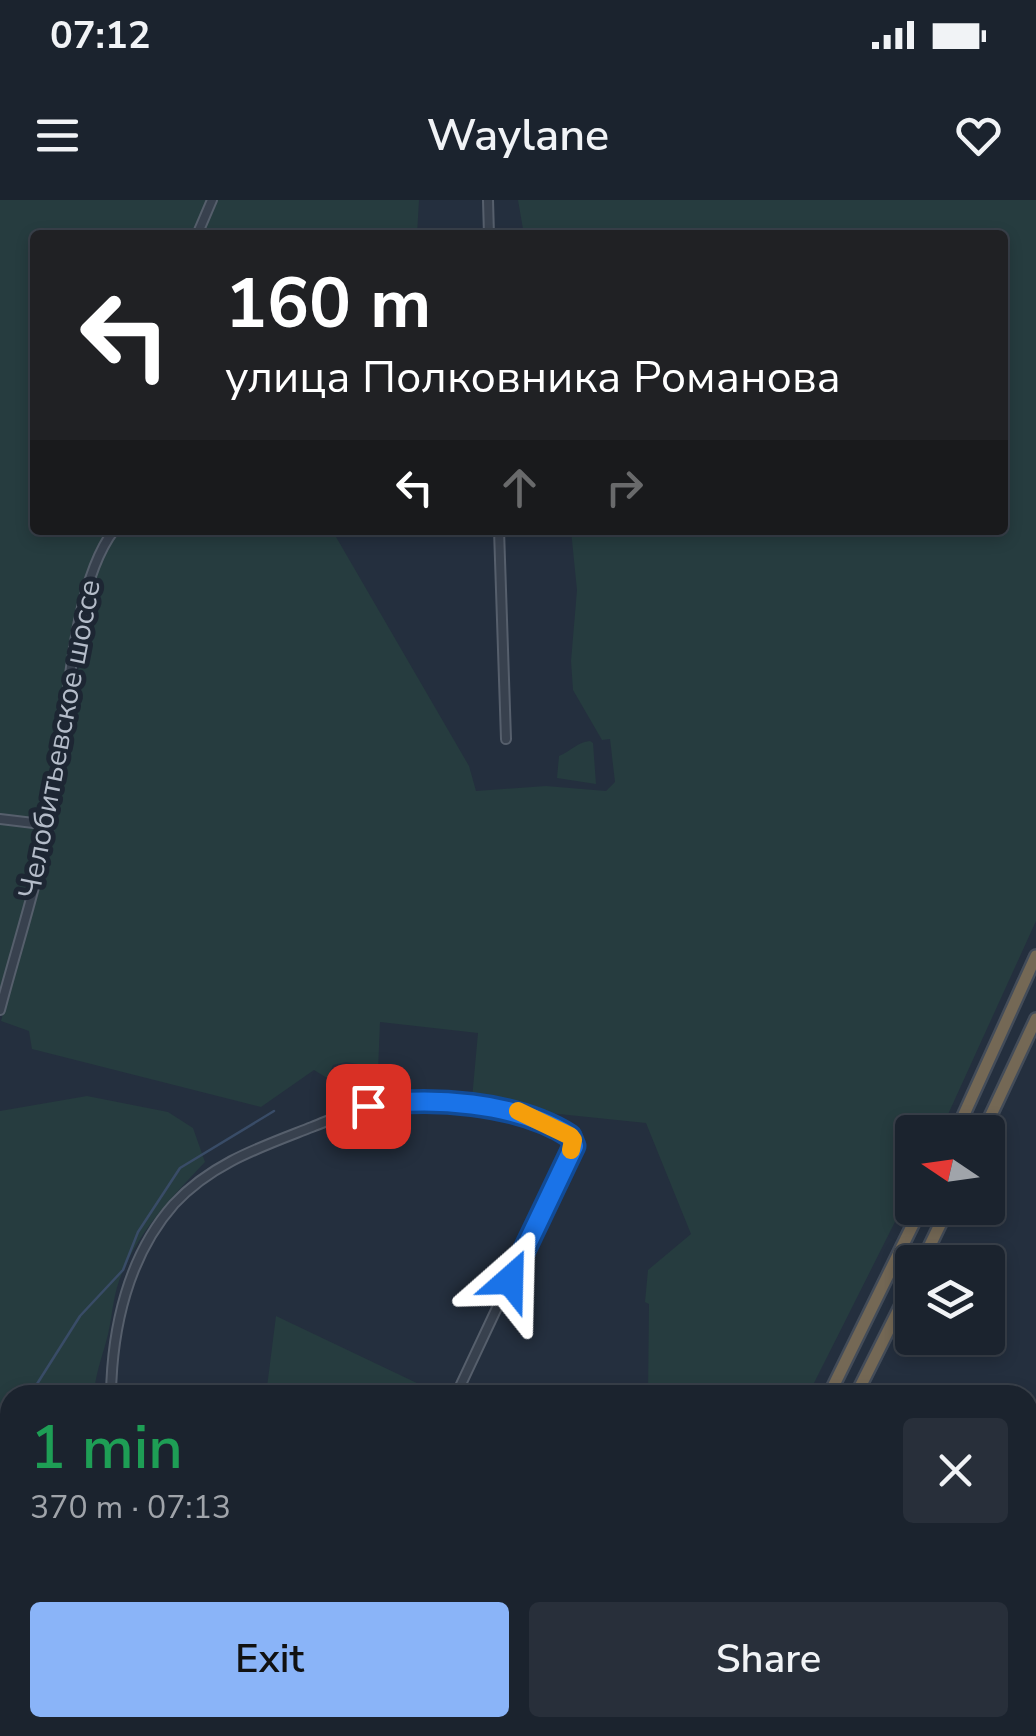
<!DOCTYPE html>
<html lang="en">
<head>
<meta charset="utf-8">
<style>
  :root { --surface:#1b232e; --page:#282f3a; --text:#f1f3f6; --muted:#a0a4aa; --line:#39404a; --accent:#8ab4f8 }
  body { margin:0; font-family:"Nunito Sans",sans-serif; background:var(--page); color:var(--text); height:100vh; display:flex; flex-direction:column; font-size:38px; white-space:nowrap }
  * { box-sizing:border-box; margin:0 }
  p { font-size:32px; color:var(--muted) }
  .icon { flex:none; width:55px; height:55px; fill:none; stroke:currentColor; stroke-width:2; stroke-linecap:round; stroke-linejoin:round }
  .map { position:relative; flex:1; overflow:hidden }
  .drawer { position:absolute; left:0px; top:1185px; width:1038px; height:352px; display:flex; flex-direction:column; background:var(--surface); border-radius:30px 30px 0 0; box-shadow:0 5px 15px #0003,0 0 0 2px var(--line) }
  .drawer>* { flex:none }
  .hud { position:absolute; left:30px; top:30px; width:978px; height:305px; border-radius:10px; box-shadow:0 5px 15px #0003,0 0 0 2px var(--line); background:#202124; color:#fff; overflow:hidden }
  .needle { width:65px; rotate:283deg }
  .tools { position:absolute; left:895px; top:915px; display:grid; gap:20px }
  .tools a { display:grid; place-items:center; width:110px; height:110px; border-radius:10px; background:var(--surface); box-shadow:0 5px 15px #0003,0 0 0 2px var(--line); font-size:50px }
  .pin { position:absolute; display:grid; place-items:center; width:85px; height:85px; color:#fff; margin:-42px; border-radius:20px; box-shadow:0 5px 15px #0006 }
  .me { position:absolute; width:110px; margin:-55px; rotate:25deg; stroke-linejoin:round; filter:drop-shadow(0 0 8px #0008) }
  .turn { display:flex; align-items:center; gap:35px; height:210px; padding:0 30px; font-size:45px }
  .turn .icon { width:130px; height:130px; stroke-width:2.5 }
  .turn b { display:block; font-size:70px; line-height:85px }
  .lanes { display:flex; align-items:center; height:95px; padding:0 30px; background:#0003; justify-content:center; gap:50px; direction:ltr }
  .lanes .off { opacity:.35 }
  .round { display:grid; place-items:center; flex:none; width:105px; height:105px; border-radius:10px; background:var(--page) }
  .overview { display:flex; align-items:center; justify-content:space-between; height:170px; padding:0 30px }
  h1 { font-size:60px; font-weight:600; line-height:75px; color:#1e9e55 }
  .primary-button { display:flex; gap:20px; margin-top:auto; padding:20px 30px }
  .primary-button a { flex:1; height:115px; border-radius:10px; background:var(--accent); color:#111; font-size:40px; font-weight:600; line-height:115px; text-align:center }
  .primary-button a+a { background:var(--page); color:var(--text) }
  .status { display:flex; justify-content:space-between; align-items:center; height:70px; padding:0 50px; background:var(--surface); direction:ltr }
  .status svg { height:28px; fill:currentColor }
  header { display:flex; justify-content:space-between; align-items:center; height:130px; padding:0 30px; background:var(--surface); font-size:45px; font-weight:600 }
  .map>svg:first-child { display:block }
</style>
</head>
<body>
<div class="status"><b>07:12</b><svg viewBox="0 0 49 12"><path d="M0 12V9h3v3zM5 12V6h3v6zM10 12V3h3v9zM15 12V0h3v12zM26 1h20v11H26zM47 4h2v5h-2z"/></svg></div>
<header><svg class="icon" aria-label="menu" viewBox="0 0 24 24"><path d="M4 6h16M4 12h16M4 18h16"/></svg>Waylane<svg class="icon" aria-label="heart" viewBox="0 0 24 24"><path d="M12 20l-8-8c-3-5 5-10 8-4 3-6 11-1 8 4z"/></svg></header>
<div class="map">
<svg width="1036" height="1536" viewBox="0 0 1036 1536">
  <rect width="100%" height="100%" fill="#242f3e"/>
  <path fill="#263c3f" d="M0,0H209L192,35H35V330H109L90,367L82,394L45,628L0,792Z
    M217,0H419L417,35H203Z
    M518,0H1036V721L940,932H912V988L808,1195H648L649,1104L645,1102L648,1070L691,1034L646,923L549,913L522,904L472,899L478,833L380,822L377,895L370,891L358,864L346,862L333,865L327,878L314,870L261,907L32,849L29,831L1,821L54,624L89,402L100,360L118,330H332L469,566L476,591L546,586L606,591L615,582L610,539L602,540L573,490L571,461L577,390L571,330H1002V35H524Z
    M590,541L593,543L596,584L557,578L559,556C571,551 578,542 590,541Z
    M87,896L168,912L193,928L205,962C171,998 136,1034 119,1081C112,1101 112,1122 106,1142C101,1160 95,1176 94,1195H10V1247L0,1212V911Z
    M276,1116L442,1195H266Z
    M476,1528H630L625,1536H472Z"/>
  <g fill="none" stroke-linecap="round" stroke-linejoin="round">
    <path stroke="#394c67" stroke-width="2.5" d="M30,1195L80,1116L123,1070L138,1032L180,968L274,911"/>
    <defs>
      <path id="minor" d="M488,0L489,35
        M197,35L212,0
        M499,330L506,539
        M0,619L50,625
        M0,810C16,749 36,688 49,626C67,545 66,393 114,330
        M111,1195C112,1128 128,1056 174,1004C212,963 261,947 312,927C330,920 349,911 369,906C415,895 539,905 573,940V946L456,1195
        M0,1233L10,1270
        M1028,1440L1036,1444
        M46,1528L47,1536
        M248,1528L252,1536"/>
      <path id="highway" d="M956,932L1036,756
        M983,932L1036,819
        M922,1062L948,1008
        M829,1195L921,1008
        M856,1195L912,1083
        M647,1536L651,1528
        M670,1536L675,1528"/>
    </defs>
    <use href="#minor" stroke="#565f6c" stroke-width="12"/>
    <use href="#highway" stroke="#434c59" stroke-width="16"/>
    <use href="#minor" stroke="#38414e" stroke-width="8"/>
    <use href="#highway" stroke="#746855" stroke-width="11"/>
  </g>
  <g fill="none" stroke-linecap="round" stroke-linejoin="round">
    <defs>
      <path id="route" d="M368,906C429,896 517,902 570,936L574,946L510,1080"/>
    </defs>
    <use href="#route" stroke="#114b97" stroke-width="25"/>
    <use href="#route" stroke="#1a73e8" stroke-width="18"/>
    <path stroke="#f59e0b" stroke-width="18" d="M518,911L570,936L573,940L571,950"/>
  </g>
  <g text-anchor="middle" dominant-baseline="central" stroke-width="10" stroke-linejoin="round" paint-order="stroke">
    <g font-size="30" fill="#b4bcc9" stroke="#1d2633">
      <text transform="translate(60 539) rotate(-79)">Челобитьевское шоссе</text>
    </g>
  </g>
</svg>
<div class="tools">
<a><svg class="needle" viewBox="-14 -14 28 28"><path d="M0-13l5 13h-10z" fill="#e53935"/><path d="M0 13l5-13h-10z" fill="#a0a4aa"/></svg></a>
<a><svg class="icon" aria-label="layers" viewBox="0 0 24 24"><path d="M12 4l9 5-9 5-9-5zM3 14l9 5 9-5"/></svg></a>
</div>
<div class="pin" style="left:368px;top:906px;background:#d93025"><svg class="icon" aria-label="arrive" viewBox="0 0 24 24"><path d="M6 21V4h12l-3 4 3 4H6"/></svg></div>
<svg class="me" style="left:510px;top:1080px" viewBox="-20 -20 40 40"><path d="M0-17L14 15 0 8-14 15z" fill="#1a73e8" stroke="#fff" stroke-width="4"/></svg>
<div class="hud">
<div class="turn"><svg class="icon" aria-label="left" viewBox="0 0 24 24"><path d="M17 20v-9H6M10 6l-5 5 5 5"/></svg><div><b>160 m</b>улица Полковника Романова</div></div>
<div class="lanes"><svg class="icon" aria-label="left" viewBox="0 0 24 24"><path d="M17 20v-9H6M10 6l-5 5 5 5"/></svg><svg class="icon off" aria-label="ahead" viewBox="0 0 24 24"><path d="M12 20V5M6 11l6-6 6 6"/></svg><svg class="icon off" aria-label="right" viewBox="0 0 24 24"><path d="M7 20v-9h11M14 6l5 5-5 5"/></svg></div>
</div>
<section class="drawer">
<div class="overview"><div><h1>1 min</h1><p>370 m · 07:13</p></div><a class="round"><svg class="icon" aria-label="close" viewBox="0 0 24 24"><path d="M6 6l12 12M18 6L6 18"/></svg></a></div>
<div class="primary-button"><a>Exit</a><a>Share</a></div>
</section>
</div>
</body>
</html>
